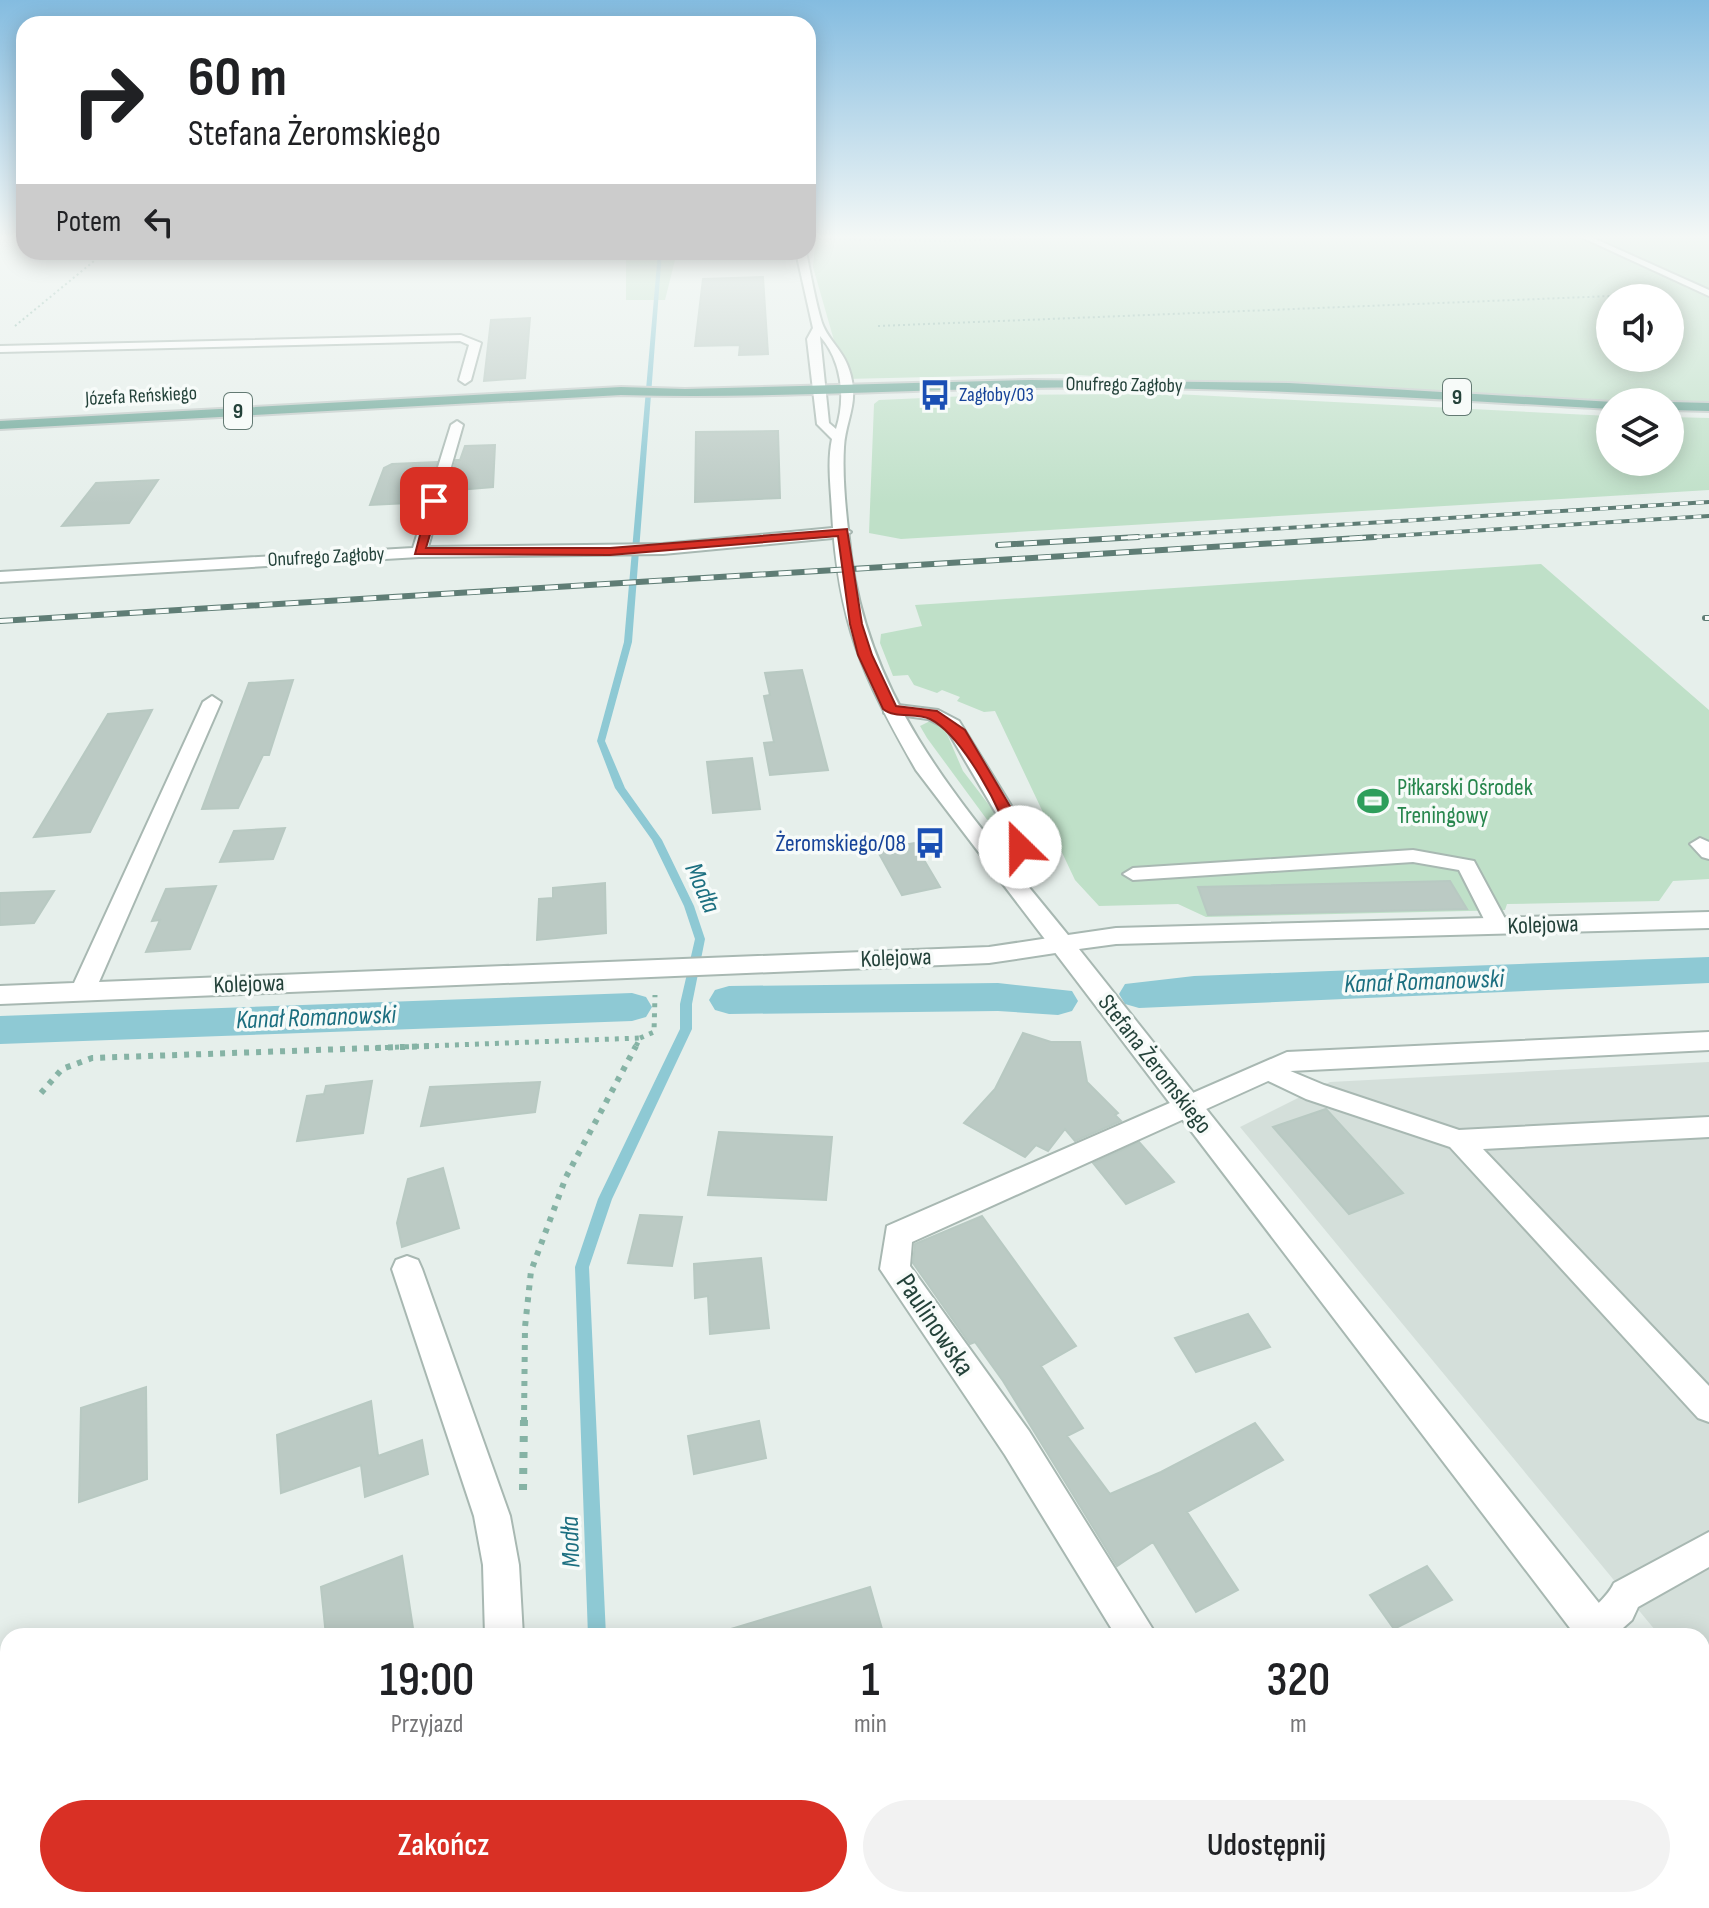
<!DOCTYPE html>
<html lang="pl">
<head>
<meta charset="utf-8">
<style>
  :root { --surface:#fff; --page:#f2f2f2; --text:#202124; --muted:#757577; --accent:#d93025 }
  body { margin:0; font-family:"Sofia Sans Condensed",sans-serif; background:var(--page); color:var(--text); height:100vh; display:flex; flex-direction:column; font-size:30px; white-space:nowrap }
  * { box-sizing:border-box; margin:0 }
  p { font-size:26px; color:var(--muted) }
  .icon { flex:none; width:44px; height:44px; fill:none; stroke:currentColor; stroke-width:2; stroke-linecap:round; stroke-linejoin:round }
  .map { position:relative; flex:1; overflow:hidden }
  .panel { position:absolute; left:0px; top:1628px; width:1710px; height:280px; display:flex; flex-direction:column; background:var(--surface); border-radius:24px 24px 0 0; box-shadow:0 4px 20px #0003 }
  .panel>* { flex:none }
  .top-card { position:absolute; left:16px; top:16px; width:800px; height:244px; border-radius:24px; box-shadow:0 4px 20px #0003; background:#fff; color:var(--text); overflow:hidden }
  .controls { position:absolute; left:1596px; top:284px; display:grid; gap:16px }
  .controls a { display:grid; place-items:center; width:88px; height:88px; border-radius:50%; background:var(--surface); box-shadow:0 4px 20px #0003; font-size:40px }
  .pin { position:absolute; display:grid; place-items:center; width:68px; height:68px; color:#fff; margin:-34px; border-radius:16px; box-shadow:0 4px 12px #0006 }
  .me { position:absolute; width:88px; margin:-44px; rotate:337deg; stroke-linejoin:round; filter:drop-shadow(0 0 6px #0008) }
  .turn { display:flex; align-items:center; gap:28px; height:168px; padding:0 40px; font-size:36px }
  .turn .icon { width:104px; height:104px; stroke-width:2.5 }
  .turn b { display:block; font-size:56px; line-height:68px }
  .then { display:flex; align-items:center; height:76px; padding:0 40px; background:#0003; gap:16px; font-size:30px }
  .eta { display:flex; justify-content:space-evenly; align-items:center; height:136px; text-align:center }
  .eta b { font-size:48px; font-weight:600; line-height:56px }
  .button { display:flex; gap:16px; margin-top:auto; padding:16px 40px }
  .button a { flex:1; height:92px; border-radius:48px; background:var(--accent); color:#fff; font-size:32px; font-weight:600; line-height:92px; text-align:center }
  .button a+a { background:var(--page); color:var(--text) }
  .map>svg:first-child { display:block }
</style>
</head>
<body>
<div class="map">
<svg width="1709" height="1908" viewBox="0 0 1709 1908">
  <rect width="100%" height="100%" fill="#e6efeb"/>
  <path fill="#d4dfda" d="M1709,1062V1676L1702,1677V1636H1660L1240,1127L1330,1082Z"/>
  <path fill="#bfe0c8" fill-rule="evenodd" d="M816,237H1709V407L1670,402H1542L1060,374L845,379L813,267ZM1610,298H1670V358H1610Z
    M626,252H677L665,300H626Z
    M1175,394L1610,416V462H1670V417L1709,418V490L901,539L869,533L874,404L879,400L990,395Z
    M1541,564L1709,710V879L1673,881L1659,901L1507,904L1505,910L1467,911L1206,917L1178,904L1099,906L1075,880L995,711L984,712L957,701L960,697L942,690L937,693L914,685L908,675L893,676L880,643L881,634L922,626L915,605Z
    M932,720L943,725L963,771L999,818L1007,836H999L927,738L920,726Z"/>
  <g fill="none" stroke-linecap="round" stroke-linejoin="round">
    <path fill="#8ec9d4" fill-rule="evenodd" d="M658,252H662L632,642L605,741L625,788L662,840L694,906L705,939L692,1004V1029L612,1199L589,1267L606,1636H588L575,1267L598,1199L680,1029V1004L695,939L684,906L652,840L615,788L597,741L624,642Z
      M597,1900H617V1908H597Z"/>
    <path fill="#8ec9d4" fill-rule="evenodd" d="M1709,957V983L1139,1008L1125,1004L1119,994L1125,984L1194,976Z
      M998,983L1072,991L1078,1001L1072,1011L1058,1015L998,1011L729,1014L715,1010L709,1000L715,990L729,986Z
      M632,993L646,997L652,1007L646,1017L632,1021L0,1044V1016Z"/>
  </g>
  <path fill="#bbcac4" stroke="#b8c9c2" stroke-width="2" d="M763,277L768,354L739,355L740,345L695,346L703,279Z
    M530,318L525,378L484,381L491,320Z
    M778,431L780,498L695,502L696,432Z
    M495,445L493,487L447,491L456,460H460L465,446Z
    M437,462L427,492L413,493L409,503L370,505L384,468L392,464Z
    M158,480L129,523L62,526L96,483Z
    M802,670L828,770L770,775L764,743L774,742L764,696L770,695L765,673Z
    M293,680L269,755H263L238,808L202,809L249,683Z
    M152,710L90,832L34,837L108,714Z
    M752,758L760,809L713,813L707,762Z
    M285,828L273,859L220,862L234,831Z
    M914,843L940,887L902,895L877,850Z
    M1450,881L1467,909L1208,915L1198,887Z
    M605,883L606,933L537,940L539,899L553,898V888Z
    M216,886L190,949L146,952L160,920L152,921L166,889Z
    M54,891L34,923L0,925V893Z
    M1023,1033L1051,1042H1080L1087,1082L1118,1113L1115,1115L1121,1121L1075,1141L1065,1129L1048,1151L1036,1145L1025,1157L964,1123L995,1089Z
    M372,1081L363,1133L297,1141L307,1096L324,1094L326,1086Z
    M540,1082L535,1112L421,1126L430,1087Z
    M1326,1109L1403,1193L1349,1214L1273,1127Z
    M719,1132L832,1137L826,1200L708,1195Z
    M1139,1142L1174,1182L1126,1204L1093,1163Z
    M443,1168L459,1228L402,1247L397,1223L408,1179Z
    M640,1215L682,1217L672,1266L628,1263Z
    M982,1216L1076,1346L1041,1366L1083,1428L1067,1436L1110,1494L1161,1472L1255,1423L1283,1460L1187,1512L1238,1590L1196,1612L1153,1542L1117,1566L1003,1381L975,1342L970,1344L913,1263L915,1244Z
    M761,1258L769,1328L710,1334L708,1296L695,1298L694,1264Z
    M1248,1314L1270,1347L1196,1372L1175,1338Z
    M146,1387L147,1479L79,1502L81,1408Z
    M371,1401L378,1456L422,1440L428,1474L365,1497L361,1465L281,1493L277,1435Z
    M759,1421L766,1458L694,1474L688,1436Z
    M402,1556L413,1628L393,1636H326L321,1587Z
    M1427,1566L1452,1600L1394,1629L1370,1595Z
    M870,1587L884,1636H732L731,1629Z"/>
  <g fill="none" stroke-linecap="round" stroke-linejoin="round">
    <defs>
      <path id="service" d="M1581,237H1591L1709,290V296Z
        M890,704L938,710L959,721L1026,830L1030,847L1014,880L1007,881L997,875L1010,847L1006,830L946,728L928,719L884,713V705Z
        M1700,838L1709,842V859L1702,857L1690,844Z
        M1413,850L1474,861L1509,926L1506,931H1490L1459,870L1413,862L1133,880L1123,874L1133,868Z
        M1269,1062L1324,1085L1459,1130L1709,1117V1137L1483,1149L1709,1386V1422L1698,1418L1450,1147L1306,1099L1260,1077L1257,1071L1260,1065Z
        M1709,1532V1567L1638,1607L1632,1620L1614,1636H1580L1578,1629C1586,1610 1605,1602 1614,1583Z"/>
      <path id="minor" d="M461,335L481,343L471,380L465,384L459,380L469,345L460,341L0,352V346Z
        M457,421L463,425L428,547L663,544L843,527L851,532L843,537L663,554L419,557L0,582V572L413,548L451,425Z
        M212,696L221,702L99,982L989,947L1062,936L1074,944L1062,952L989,963L0,1004V986L74,983L203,702Z
        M1709,1032V1050L1290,1071L912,1242L910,1266L1029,1431L1157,1636H1116L1005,1455L880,1269L887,1226L1287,1052Z
        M407,1256L418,1260L422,1269L510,1516L519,1565L523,1636H485L483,1565L474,1516L392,1269L396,1260Z
        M476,1900H520V1908H476Z
        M1275,1900H1321L1324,1908H1278Z
        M1480,1900H1526L1529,1908H1483Z"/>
      <path id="tertiary" d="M796,252H806C811,275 815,300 822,323C829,343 847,351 852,381C857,406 845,424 844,447C842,482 847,521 851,556C871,712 974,818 1068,935L1116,928L1709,912V928L1116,944L1079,949L1614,1622L1619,1636H1576L916,770C862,675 838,623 832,512C831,489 827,462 832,439L817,424L807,339L813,328ZM820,336C842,361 846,398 836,429L829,423Z
        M1702,1755L1709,1758V1807L1702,1804Z"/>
      <path id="primary" d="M1030,380L1289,383L1613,402H1610V409C1416,398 1222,385 1028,388C892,390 757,399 621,395L0,429V421L621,387L685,389Z
        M1670,402L1709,403V411L1670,410Z"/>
    </defs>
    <use href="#service" stroke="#a8b8b2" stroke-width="4"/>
    <use href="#minor" stroke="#a8b8b2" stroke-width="4"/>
    <use href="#tertiary" stroke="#a8b8b2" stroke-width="4"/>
    <use href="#primary" stroke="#c2cac8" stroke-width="4"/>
    <path stroke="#86b3a5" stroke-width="2" stroke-dasharray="2 3" stroke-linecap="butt" d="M1257,237H1273
      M819,239L945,241L1090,237
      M15,326L105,252
      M878,326L1660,294"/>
    <path stroke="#86b3a5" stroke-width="3" stroke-dasharray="2 3" stroke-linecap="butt" d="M1630,398H1656"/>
    <path stroke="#86b3a5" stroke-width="5" stroke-dasharray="4 6" stroke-linecap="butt" d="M640,1038L654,1032L655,995
      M375,1048L640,1038L635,1048"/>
    <path stroke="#86b3a5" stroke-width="6" stroke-dasharray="5 7" stroke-linecap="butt" d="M41,1093L62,1069L92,1058L430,1046
      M524,1422L525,1327L531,1271L566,1177L636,1046"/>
    <path stroke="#86b3a5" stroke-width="8" stroke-dasharray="6 10" stroke-linecap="butt" d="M523,1490L524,1420
      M1702,1713L1709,1721"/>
    <use href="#service" fill="#fff" fill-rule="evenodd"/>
    <use href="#minor" fill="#fff" fill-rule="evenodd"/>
    <use href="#tertiary" fill="#fff" fill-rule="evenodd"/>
    <use href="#primary" fill="#6aa596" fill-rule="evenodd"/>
    <defs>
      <path id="rail-far1" d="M1105,539L1709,502
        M1342,539L1709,516"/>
      <path id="rail" d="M998,545L1138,537
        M1705,618H1709
        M0,621L1375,537"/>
    </defs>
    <use href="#rail-far1" stroke="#5f7d75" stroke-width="4"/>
    <use href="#rail" stroke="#5f7d75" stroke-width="6"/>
    <use href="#rail-far1" stroke="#f7fbf9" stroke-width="3" stroke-dasharray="8" stroke-linecap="butt"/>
    <use href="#rail" stroke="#f7fbf9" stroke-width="4" stroke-dasharray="13" stroke-linecap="butt"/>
  </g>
  <linearGradient id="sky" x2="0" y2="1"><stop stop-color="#84bce0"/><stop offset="0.47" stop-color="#f4f8f6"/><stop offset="1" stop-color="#f4f8f6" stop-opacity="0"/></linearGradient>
  <rect width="1709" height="504" fill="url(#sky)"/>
  <path fill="#d93025" stroke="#8d1f18" stroke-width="2" d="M434,498L440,501L426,548H610L847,529L862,624L872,655L896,706L937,711L965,730L1024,830L1028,847L1020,852L1012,847C1004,812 962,735 930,719C916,712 895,719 883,709L858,655L850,624L838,536L610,555L415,554L429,501Z"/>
  <defs>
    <symbol id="bus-bare" viewBox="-9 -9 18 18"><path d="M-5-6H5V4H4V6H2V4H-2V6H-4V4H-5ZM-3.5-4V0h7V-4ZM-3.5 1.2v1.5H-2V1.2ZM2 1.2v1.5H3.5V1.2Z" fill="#1a4fb4" stroke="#f7fbf9" stroke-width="2.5" paint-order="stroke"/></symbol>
    <symbol id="stadium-bare" viewBox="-9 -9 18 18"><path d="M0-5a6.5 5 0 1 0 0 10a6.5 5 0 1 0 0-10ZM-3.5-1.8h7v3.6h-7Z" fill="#2e9e5b" stroke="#f7fbf9" stroke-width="2.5" paint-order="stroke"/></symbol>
  </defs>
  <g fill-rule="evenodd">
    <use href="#bus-bare" x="913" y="373" width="44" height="44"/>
    <use href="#stadium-bare" x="1351" y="779" width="44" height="44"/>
    <use href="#bus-bare" x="908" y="821" width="44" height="44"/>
  </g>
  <g text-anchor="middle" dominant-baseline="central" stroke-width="7" stroke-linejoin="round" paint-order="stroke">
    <g font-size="20" fill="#24423a" stroke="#f7fbf9">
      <text transform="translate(1124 385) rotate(1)">Onufrego Zagłoby</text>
      <text transform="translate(141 396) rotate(-3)">Józefa Reńskiego</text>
      <text transform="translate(326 557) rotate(-3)">Onufrego Zagłoby</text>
    </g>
    <g font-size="20" fill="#164399" stroke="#f7fbf9" text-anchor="start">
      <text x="959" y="395">Zagłoby/03</text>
    </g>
    <g fill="#f7fbf9" stroke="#637a73" stroke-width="2">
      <rect x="1443" y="379" width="28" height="36" rx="6"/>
      <rect x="224" y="393" width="28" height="36" rx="6"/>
    </g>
    <g font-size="22" font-weight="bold" fill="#24423a">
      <text x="1457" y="397">9</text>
      <text x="238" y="411">9</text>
    </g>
    <g font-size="24" fill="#27864d" stroke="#f7fbf9" text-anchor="start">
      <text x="1397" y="787">Piłkarski Ośrodek<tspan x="1397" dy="28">Treningowy</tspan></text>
    </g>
    <g font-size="24" fill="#164399" stroke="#f7fbf9" text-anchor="end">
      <text x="906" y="843">Żeromskiego/08</text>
    </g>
    <g font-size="24" fill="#24423a" stroke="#f7fbf9">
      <text transform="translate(1543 925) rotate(-2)">Kolejowa</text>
      <text transform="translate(896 958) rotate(-2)">Kolejowa</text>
      <text transform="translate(249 984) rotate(-2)">Kolejowa</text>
      <text transform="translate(1155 1064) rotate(52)">Stefana Żeromskiego</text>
    </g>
    <g font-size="26" font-style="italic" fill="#1c6f80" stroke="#f7fbf9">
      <text transform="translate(702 888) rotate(66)">Modła</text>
      <text transform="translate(1424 982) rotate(-2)">Kanał Romanowski</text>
      <text transform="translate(316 1018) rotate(-2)">Kanał Romanowski</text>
      <text transform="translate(571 1542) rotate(-92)">Modła</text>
    </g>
    <g font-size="28" fill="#24423a" stroke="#f7fbf9">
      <text transform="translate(935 1325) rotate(56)">Paulinowska</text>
    </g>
  </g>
</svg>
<div class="controls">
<a><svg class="icon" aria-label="sound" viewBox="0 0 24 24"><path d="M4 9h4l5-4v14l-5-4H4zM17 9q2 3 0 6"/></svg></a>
<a><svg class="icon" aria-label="layers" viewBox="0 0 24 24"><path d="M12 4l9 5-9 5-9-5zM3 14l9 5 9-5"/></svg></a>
</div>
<div class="pin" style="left:434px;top:501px;background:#d93025"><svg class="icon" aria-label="arrive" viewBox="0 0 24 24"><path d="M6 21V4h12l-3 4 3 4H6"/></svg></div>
<svg class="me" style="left:1020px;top:847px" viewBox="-20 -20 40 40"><circle r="19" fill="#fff"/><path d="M0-13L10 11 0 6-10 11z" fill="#d93025"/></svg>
<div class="top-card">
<div class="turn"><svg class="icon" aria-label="right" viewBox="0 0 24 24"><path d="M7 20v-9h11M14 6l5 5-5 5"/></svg><div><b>60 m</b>Stefana Żeromskiego</div></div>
<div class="then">Potem<svg class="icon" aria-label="left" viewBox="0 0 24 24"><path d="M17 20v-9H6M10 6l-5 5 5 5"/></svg></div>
</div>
<section class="panel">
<div class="eta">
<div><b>19:00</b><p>Przyjazd</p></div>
<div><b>1</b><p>min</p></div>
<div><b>320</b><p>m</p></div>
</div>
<div class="button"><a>Zakończ</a><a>Udostępnij</a></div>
</section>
</div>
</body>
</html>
